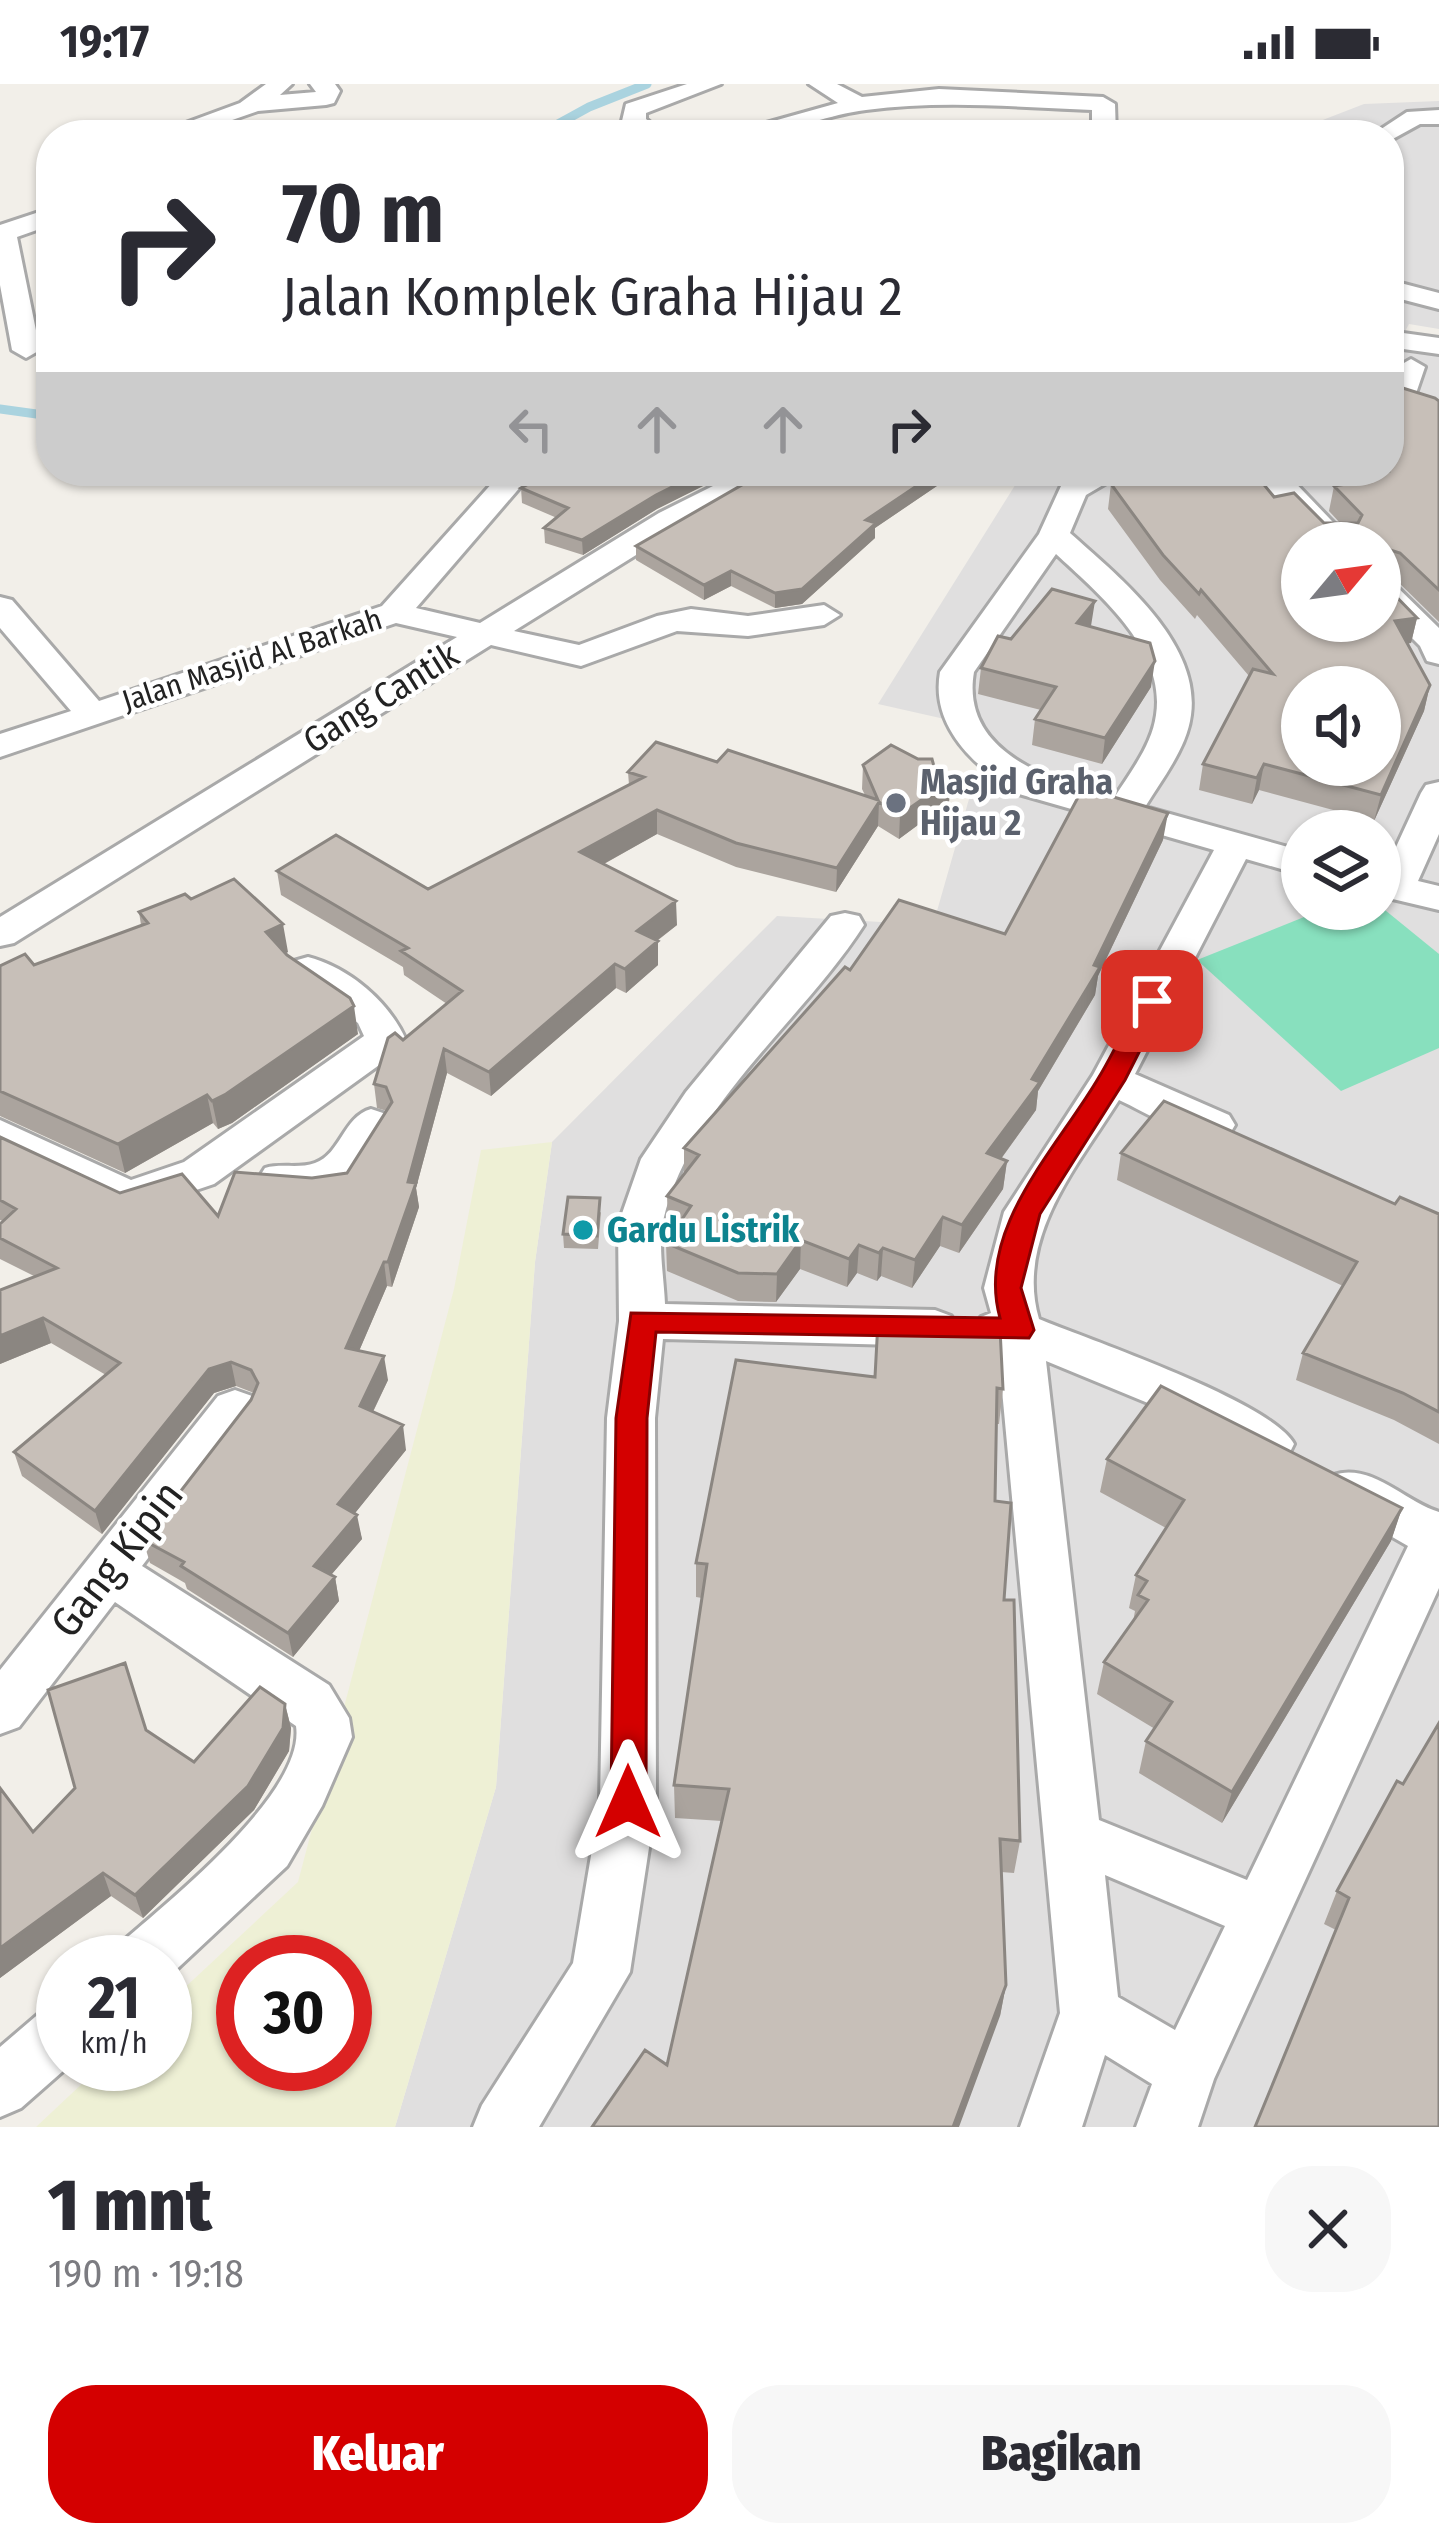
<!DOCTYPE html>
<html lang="id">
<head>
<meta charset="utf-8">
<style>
  :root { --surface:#fff; --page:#f7f7f7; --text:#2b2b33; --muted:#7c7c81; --accent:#d40000 }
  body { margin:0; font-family:"Fira Sans Condensed",sans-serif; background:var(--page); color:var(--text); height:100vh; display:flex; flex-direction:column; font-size:45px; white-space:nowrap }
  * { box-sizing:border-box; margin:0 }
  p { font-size:39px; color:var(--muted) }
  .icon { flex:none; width:66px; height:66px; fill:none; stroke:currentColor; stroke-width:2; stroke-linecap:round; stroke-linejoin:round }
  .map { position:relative; height:2043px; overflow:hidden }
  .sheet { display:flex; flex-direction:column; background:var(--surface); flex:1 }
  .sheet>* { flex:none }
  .hud { position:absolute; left:36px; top:36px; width:1368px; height:366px; border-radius:48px; box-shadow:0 3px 9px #0004; background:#fff; color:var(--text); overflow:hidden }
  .needle { width:78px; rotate:61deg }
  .tools { position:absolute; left:1281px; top:438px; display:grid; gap:24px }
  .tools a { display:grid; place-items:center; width:120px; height:120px; border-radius:50%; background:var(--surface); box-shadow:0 3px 9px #0004; font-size:60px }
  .speed { position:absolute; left:36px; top:1851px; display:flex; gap:24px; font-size:60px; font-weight:700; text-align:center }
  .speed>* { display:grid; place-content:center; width:156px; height:156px; border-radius:50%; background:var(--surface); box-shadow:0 3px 9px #0004; line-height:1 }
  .speed small { font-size:30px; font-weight:400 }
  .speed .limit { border:18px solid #d22; background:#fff; color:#111 }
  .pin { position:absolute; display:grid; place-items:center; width:102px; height:102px; color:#fff; margin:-51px; border-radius:24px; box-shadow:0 6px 18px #0006 }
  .me { position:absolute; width:132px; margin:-66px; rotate:0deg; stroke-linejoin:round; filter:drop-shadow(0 0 9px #0008) }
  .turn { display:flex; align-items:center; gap:42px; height:252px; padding:0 48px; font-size:54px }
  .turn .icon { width:156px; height:156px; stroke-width:2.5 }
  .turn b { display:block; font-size:84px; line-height:102px }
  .lanes { display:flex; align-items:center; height:114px; padding:0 48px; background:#0003; justify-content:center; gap:60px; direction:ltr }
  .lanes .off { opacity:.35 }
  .round { display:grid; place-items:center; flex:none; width:126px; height:126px; border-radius:48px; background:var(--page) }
  .overview { display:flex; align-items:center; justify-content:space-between; height:204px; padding:0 48px }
  h1 { font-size:72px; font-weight:800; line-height:90px }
  .button { display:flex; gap:24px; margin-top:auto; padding:24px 48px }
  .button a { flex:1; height:138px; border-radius:48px; background:var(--accent); color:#fff; font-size:48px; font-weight:800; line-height:138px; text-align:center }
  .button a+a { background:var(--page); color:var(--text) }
  .status { display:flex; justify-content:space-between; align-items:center; height:84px; padding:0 60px; background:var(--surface); direction:ltr }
  .status svg { height:33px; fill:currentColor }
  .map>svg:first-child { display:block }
</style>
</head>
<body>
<div class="status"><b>19:17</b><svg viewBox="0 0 49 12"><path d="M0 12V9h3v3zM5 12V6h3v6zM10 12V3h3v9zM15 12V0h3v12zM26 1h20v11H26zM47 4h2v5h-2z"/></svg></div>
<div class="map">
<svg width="1439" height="2043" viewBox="0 0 1439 2043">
  <rect width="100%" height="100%" fill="#f2efe9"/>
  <path fill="#e0dfdf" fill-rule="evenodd" d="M1439,17V245L1409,240L1400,257L1439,262V2043H395L496,1703L535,1178L552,1058L777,832L933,841L989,645L878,620L1024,387H1389V51H1284L1364,20ZM1302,459H1380V537H1302ZM1302,603H1380V681H1302ZM1302,747H1380V825H1302Z"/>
  <path fill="#eef0d5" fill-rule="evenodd" d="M552,1058L535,1178L496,1703L395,2043H36L103,1980H165V1922L298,1798L454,1205L481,1066ZM243,1878H345V1980H243Z"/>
  <path fill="#88e0be" d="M1380,822L1439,870V964L1341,1007L1197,876L1324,825Z"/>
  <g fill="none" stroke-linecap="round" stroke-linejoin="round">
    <path stroke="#aad3df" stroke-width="9" d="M538,51L589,23L647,0
      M0,325L51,332"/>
    <defs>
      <path id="street" d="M266,0H292L280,11L316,8L310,0H335L340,7L334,19L326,21L258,27L189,51H153L240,19Z
        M687,0H721L646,29V35L665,51H638L622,37L626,20Z
        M809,0H837L862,13L939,5L1103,13L1115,20L1116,51H1092V26C1016,23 941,16 866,26C819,32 788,51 737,51L741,46L838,19Z
        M1439,26V40H1420L1389,57V51H1372L1407,28Z
        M51,124V141L17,153L40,266L26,274L12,266L0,201V141Z
        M1389,196L1439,209V225L1389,212Z
        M1389,247L1439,254V270L1389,263Z
        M1411,275L1425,283L1412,321H1392L1389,310L1397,283Z
        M503,387H534L416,524L480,539L659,429L743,387H781L681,443L514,547L579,561L657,532L691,525L748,532L824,521L840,531L824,541L748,552L677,547L581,582L491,561L14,859L0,862V833L457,553L396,539L0,673V650L71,627L0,544V513L12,516L99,617L382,522Z
        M1084,387H1127L1086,411L1070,449C1118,492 1201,558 1191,631C1187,664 1162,695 1145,723L1302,767V791L1246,775L1135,990L1229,1031L1235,1041L1229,1051C1195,1061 1150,1030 1119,1016C1078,1081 1015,1154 1039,1235C1090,1256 1272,1318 1294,1360L1287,1374L1270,1379L1253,1374L1177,1331L1046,1277L1099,1736L1247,1796L1408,1462L1333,1419L1325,1405L1333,1391C1371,1378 1404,1417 1439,1428V1504L1214,1995L1198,2043H1136L1152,2000L1105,1971L1082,2043H1020L1060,1929L998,1263L981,1257L974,1245L981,1233L991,1229L984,1204L1004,1128L1093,991L1214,766L1019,710C976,684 930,643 940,588L1039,450L1061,402ZM1056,470C1099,510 1166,565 1156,631C1152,661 1130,689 1114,714C1053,697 960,670 974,588ZM1105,1791L1225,1842L1175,1946L1118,1913Z
        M1252,387H1284L1353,459H1319Z
        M1380,494L1391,497L1439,544V580L1427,577L1420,562L1380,522Z
        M1439,698V750L1418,797L1439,802V826L1380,812V788L1384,789L1421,709L1426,701Z
        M845,829L859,832L864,841C801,939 691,1019 663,1137C658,1162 664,1194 665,1220L935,1226L951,1232L958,1244L951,1256L935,1262L663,1255L655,1334L656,1718L630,1888L539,2043H473L482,2021L573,1879L600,1718L607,1334L619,1237L618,1141L641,1075L686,1008L831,832Z
        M308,873C350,884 389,918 406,956L400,966L214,1100L128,1129L0,1069V1036L131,1096L184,1078L364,952L358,939L294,895L288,886L294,877Z
        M371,1025L386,1030L392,1040C360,1094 332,1126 265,1106L258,1095L265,1084C281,1079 299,1085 315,1079C341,1070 343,1033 371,1025Z
        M235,1306L252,1312L259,1325L252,1338L142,1482L329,1601L349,1634L352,1653L322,1722L287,1782L165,1896V1878H114L122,1858C169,1817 306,1708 296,1642L115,1518L19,1643L0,1650V1586L218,1312Z
        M63,1919V1980H71L21,2024L0,2033V1963L42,1927Z"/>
    </defs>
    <use href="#street" stroke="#a9a9a9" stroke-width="6"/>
    <use href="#street" fill="#fff" fill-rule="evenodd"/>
  </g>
  <path fill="#aba49e" d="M1439,317V538L1394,494L1381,490V497L1417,534L1411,559H1407L1430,601L1424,627L1374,737L1259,706L1252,720L1199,706L1203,680L1249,592L1197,531L1195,535L1160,496L1108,425L1111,400L1274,413L1324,439H1340L1329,427L1334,402H1335L1321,387H1389Z
    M733,387L657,425L583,471L545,459L544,444L557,434L522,419L521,404Z
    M766,387H959L875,444V454L802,520L775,524L731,502L704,516L636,476V462Z
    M1091,543L1151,603L1102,680L1032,661L1035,635L1041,626L978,610L981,584L1011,555Z
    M717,678L865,711L862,705L863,681L935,686L951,695L949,718L899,755L878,742L836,808L736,783L657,750L604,780L677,841L657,857L658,881L626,909L616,904L491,1012L447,989L416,1104L419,1123L392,1203L387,1202L359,1267L388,1296L373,1328L406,1366L355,1429L362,1455L331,1491L335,1493L339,1517L293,1573L187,1505L185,1499L150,1479L143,1456L251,1316L254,1309L236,1302L214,1309L102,1450L22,1392L14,1368L106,1291L51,1259L0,1280V1206L34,1192L0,1175V1140L3,1137L0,1136V1053L120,1109L218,1132L312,1094L347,1089L387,1027L377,1024L374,1000L403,956L447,920L404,891L403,883L281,811L277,787L428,805L629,701L628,688Z
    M1163,756L1098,892L1095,911L1038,1007L1036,1026L1001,1075L1007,1077L1003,1105L959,1169L940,1162L912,1204L881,1192L877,1197L857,1189L847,1203L800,1185L776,1218L738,1217L667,1187L666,1159L677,1144L668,1140L667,1112L684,1090V1064L850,886L1005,850Z
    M191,815L288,868L286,869L358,950L232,1039L218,1045L213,1039L125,1089L0,1032V882L34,881L141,841L139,828Z
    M1121,1069L1439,1130V1360L1394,1336L1296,1296L1303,1269L1343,1202L1117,1096Z
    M601,1128L598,1165L564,1164L563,1150Z
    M875,1293L1003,1305L999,1340H996L995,1417L1004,1516L1020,1757L1014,1789L1001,1788L1006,1901L1000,1932L667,1981L722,1737L675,1734L674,1701L702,1514L696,1513V1479Z
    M1107,1375L1402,1424L1391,1457L1222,1739L1139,1689L1146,1657L1155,1645L1097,1610L1104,1578L1133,1538L1135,1527L1129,1524L1136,1491L1166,1444L1100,1408Z
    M285,1620L291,1644L289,1667L254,1726L143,1834L111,1812L0,1894V1704L33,1748L75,1704L147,1647L194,1678Z
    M1403,1700L1336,1846L1324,1840L1337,1807Z"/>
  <path fill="#8b8681" d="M704,387H733L657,425L583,471L582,456L656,411Z
    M939,387H959L875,444V454L802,520L775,524V509L866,436Z
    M731,487V502L704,516V501Z
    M1095,517L1091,542L1077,539Z
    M1417,534L1411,559L1389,563L1395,537Z
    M1155,577L1151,603L1102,680L1105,654Z
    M1430,601L1424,627L1374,737L1381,711Z
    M1264,680L1259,706L1252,720L1257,694Z
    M951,695L949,718L899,755L900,731Z
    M879,718L878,742L836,808L837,784Z
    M657,726V750L582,792L580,768Z
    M1168,729L1163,756L1098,892L1095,911L1038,1007L1036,1026L984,1098L987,1069L1032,995L1094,881Z
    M676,817L677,841L638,871L637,847Z
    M283,840L288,868L271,876L266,848Z
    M658,857V881L626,909L625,885Z
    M615,880L616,904L491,1012L489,988Z
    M354,922L358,950L232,1039L218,1045L212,1017Z
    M444,965L447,989L416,1104L419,1123L392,1203L388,1178Z
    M207,1011L213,1039L125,1089L118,1060Z
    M1007,1077L1003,1105L959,1169L962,1141Z
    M943,1133L940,1162L912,1204L915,1176Z
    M801,1156L800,1185L776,1218L777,1190Z
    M859,1161L857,1189L847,1203L849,1175Z
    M883,1164L881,1192L877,1197L879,1169Z
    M384,1178L387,1202L350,1288L346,1264Z
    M43,1234L51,1259L0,1280V1252Z
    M384,1272L388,1296L364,1346L360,1322Z
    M231,1278L236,1302L214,1309L102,1450L95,1427L209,1285Z
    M403,1341L406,1366L343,1444L338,1420Z
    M1402,1424L1391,1457L1222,1739L1232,1708Z
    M357,1431L362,1455L319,1505L314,1482Z
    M335,1493L339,1517L293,1573L288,1549Z
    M285,1620L291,1644L289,1667L254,1726L143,1834L135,1811Z
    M103,1789L111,1812L0,1894V1864Z
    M1006,1901L1000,1932L959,2043H953Z"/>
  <path fill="#c7bfb8" stroke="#8b8681" stroke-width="3" fill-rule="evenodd" d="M1393,301L1435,314L1439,317V506L1400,469L1387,465L1381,469V497L1417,534L1395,537L1430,601L1381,711L1264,680L1257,694L1203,680L1253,585L1273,590L1201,506L1199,510L1163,471L1111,400L1119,387H1253L1274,413L1294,409L1324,439H1358L1362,431L1334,402L1359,398L1349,387H1389V302ZM1302,459H1380V537H1302ZM1302,603H1380V681H1302Z
    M553,387H704L656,411L582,456L544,444L568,424L521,404Z
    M766,387H939L866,436L876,439L802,505L775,509L731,487L704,501L636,462Z
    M1052,505L1095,517L1077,539L1150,559L1155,577L1105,654L1035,635L1056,603L981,584L998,552L1011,555Z
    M656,658L717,678L728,666L878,716L863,681L891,661L918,675H932L935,686L951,695L900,731L879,718L837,784L736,759L657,726L580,768L676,817L637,847L658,857L625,885L615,880L489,988L444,965L408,1098L416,1099L388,1178H384L346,1264L384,1272L360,1322L403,1341L338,1420L357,1431L314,1482L335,1493L288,1549L181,1482L184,1478L143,1456L251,1316L258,1299L251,1286L231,1278L209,1285L95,1427L14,1368L120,1279L43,1234L0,1252V1206L57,1184L0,1154V1140L16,1125L0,1116V1053L120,1109L182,1090L218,1132L235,1088L312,1094L347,1089L392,1018L386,1003L374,1000L388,954L395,949L403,956L462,907L401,867L408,864L277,787L336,751L428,805L644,693L628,688Z
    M1083,704L1168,729L1094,881L1100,883L1032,995L1040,998L987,1069L1007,1077L962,1141L943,1133L915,1176L883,1164L879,1169L859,1161L849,1175L801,1156L777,1190L738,1189L666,1159L691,1122L667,1112L699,1071L684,1064L845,883L850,886L899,816L1005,850Z
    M234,795L283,840L266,848L287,871L350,914L354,922L226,1010L212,1017L207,1011L118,1060L0,1007V882L25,870L34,881L148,839L139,828L185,810L191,815Z
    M1164,1017L1395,1120L1400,1113L1439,1130V1328L1403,1309L1303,1269L1357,1178L1121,1069Z
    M568,1113L600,1114L597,1152L563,1150Z
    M878,1237L1000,1245L1003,1305L997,1304L995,1417L1011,1419L1004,1516H1014L1020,1757L1000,1755L1006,1901L953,2043H592L645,1966L667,1981L729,1705L674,1701L707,1480L696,1479L736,1276L875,1293Z
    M1161,1302L1402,1424L1232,1708L1146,1657L1172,1618L1104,1578L1148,1516L1138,1511L1147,1497L1136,1491L1184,1416L1107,1375Z
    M125,1579L146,1646L194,1678L260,1603L285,1620L283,1644L248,1702L135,1811L103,1789L0,1864V1704L33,1748L75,1704L48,1606Z
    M1439,1639V2043H1255L1349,1814L1337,1807L1397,1697L1403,1700Z"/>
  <path fill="#d40000" stroke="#8a0000" stroke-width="3" d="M1152,909L1165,917L1125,996L1040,1130L1021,1204L1034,1246L1029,1254L656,1248L647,1334L646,1718L641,1730L628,1734L616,1730L611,1718L616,1334L631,1229L1000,1234C975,1145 1057,1065 1099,993C1115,967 1127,938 1143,911Z"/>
  <circle fill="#6b7280" stroke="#fff" stroke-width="4.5" cx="896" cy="719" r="12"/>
  <circle fill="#0f9aa8" stroke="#fff" stroke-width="4.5" cx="583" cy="1146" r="12"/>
  <g text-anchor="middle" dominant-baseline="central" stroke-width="9" stroke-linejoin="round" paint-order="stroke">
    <g font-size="30" fill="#222" stroke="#fff">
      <text transform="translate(252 576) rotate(-18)">Jalan Masjid Al Barkah</text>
    </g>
    <g font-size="36" fill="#222" stroke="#fff">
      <text transform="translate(381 614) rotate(-32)">Gang Cantik</text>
    </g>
    <g font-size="36" font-weight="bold" fill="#5b616d" stroke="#fff" text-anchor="start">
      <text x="920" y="698">Masjid Graha<tspan x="920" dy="41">Hijau 2</tspan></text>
    </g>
    <g font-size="36" font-weight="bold" fill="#0d838f" stroke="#fff" text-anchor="start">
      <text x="607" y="1146">Gardu Listrik</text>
    </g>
    <g font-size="42" fill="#222" stroke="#fff">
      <text transform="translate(117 1475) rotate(-52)">Gang Kipin</text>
    </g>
  </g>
</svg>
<div class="tools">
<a><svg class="needle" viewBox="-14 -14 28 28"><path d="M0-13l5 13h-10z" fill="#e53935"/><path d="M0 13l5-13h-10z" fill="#7c7c81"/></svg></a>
<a><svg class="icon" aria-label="sound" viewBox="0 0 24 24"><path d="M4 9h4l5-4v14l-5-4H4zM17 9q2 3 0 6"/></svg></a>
<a><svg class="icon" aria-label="layers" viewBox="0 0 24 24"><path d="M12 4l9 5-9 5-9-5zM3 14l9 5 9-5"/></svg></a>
</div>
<div class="speed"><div>21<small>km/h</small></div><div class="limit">30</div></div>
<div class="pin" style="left:1152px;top:917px;background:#d93025"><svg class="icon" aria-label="arrive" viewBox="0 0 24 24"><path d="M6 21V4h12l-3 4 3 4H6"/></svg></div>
<svg class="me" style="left:628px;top:1718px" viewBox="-20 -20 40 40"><path d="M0-17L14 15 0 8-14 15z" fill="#d40000" stroke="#fff" stroke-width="4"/></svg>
<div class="hud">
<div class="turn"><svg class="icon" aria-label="right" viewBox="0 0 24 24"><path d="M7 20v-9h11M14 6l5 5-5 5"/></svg><div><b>70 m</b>Jalan Komplek Graha Hijau 2</div></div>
<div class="lanes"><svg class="icon off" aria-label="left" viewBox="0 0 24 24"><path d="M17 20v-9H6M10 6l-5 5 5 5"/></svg><svg class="icon off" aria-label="ahead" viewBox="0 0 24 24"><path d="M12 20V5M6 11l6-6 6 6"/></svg><svg class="icon off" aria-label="ahead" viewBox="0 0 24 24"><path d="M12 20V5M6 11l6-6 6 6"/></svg><svg class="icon" aria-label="right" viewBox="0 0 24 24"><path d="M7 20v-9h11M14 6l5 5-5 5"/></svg></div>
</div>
</div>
<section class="sheet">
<div class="overview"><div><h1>1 mnt</h1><p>190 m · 19:18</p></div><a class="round"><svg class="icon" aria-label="close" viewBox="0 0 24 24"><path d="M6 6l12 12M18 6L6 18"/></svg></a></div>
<div class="button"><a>Keluar</a><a>Bagikan</a></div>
</section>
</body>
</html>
